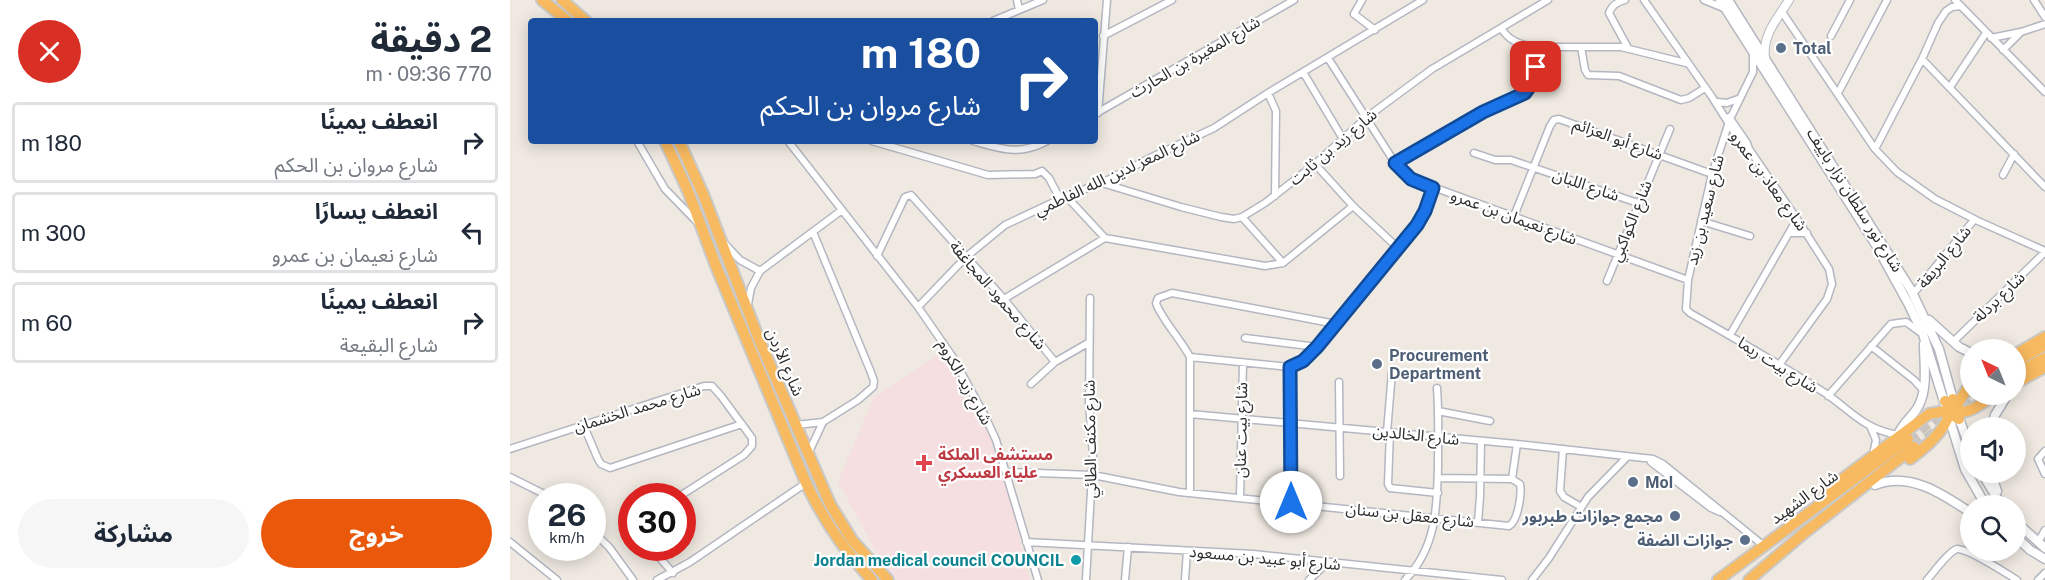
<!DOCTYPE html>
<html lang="ar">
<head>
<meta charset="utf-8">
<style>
  :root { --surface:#fff; --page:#f6f6f7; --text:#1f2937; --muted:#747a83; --line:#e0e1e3; --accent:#ea580c }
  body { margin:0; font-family:"Public Sans","Noto Sans Arabic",sans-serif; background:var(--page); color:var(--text); direction:rtl; height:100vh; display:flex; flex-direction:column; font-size:22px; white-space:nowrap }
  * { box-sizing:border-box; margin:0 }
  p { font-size:20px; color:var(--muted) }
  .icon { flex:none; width:33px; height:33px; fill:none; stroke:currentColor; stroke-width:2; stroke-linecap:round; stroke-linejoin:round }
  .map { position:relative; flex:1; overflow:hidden; direction:ltr }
  .sheet { display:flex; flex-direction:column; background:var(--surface); width:510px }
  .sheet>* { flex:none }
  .guide { position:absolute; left:18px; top:18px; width:570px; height:126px; border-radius:6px; box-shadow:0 3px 15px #0003; direction:rtl; background:#1a4fa0; color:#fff; overflow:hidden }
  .needle { width:39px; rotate:317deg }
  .fabs { position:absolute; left:1450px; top:339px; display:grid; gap:12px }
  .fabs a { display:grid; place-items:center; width:66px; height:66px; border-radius:50%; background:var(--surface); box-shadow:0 3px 15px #0003; font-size:30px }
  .speed { position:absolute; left:18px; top:483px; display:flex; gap:12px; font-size:30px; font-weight:700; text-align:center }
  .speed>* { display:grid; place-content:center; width:78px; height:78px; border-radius:50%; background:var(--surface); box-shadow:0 3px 15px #0003; line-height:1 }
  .speed small { font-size:15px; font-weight:400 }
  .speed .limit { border:9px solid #d22; background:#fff; color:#111 }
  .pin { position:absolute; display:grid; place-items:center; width:51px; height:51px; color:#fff; margin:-26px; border-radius:12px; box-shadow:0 3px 9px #0006 }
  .me { position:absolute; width:66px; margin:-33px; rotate:0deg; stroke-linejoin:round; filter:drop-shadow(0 0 4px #0008) }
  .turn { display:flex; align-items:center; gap:21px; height:126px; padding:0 18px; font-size:27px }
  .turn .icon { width:78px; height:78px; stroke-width:2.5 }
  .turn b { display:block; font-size:42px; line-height:51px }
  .round { display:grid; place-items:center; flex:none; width:63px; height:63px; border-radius:32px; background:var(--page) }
  .headline { display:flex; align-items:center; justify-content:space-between; height:102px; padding:0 18px }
  h1 { font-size:36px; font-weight:700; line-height:45px }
  .button { display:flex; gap:12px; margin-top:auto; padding:12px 18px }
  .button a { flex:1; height:69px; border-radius:36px; background:var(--accent); color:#fff; font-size:24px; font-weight:700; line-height:69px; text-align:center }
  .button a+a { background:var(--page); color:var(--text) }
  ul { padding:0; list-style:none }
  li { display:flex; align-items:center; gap:18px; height:81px; margin:0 12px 9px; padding:0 6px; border:3px solid var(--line); border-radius:6px }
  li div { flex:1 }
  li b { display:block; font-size:22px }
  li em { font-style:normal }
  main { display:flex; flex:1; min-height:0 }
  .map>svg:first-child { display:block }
</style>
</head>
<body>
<main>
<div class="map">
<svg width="1535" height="580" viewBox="0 0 1535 580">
  <rect width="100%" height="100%" fill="#efe9e1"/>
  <path fill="#f5dfe0" d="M433,352L487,444L520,580H387L373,564L328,482L364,397Z"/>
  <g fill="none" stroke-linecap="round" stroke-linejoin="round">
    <path stroke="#c8c4bd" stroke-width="10" stroke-dasharray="10 5" stroke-linecap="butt" d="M1455,409L1475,394
      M1398,439L1437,410
      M1404,447L1428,430"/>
    <defs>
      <path id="minor" d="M507,0L509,10
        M852,0L844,14L865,30
        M1115,0C1107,2 1102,5 1099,13L1118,48
        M1134,0L1202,97L1231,143L1239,149L1287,219L1319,269L1322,284L1317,299L1269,365
        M1194,0L1216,9
        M1445,0L1535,92
        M1524,0L1535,17
        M1272,12L1365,149L1387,172L1425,199L1468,221L1535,251
        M483,21L533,0
        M991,28C999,41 1009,44 1023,47
        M593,36L662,0
        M1321,36L1340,0
        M1481,38L1511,32L1535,24
        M1071,47L1075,70L1078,75L1109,76L1171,100L1179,98L1195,88
        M1493,50L1510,33
        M1243,54V72L1220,119L1202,174L1178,280L1176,309L1180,313C1226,339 1273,366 1318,395C1344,414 1355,429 1388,435
        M818,58L885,163L901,179L1178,280
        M1412,59L1535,187
        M793,72L833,139
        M1440,87L1476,33
        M758,93L766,111L765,196
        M1328,93L1377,0
        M1208,102L1217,103L1228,99
        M588,113L597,0
        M585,114L784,0
        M1219,117L1237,143L1239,149
        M127,141L155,189L187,222
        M278,141L408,307L442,356L475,416L486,440L528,580
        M362,141L478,175L525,174L532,171L539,178L550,199
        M463,141C492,149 509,156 537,141
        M1365,149L1412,59L1428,23L1436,11L1442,7L1451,6
        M964,153L985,160H1001L1128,203
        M885,163L973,112L1015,93L1022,83L1025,72L1023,47H1111L1176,63
        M805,164L843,206L888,248
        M1493,175L1504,154
        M592,183L671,207L711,217L724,219L732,217L755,203L805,164L857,117L922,69L1038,0
        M556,196L595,238L755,266L773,263L843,206
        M1004,216L1040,126L1044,120L1049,119L1202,174
        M732,217L773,263
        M1191,221L1240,236
        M1279,233H1297
        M215,244L230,260L250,271
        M367,256L395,197L401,195L494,299L545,362L578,343
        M1097,281L1160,129
        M1403,294L1464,220
        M494,299L595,238
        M238,304L241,288L250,271L332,210
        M408,307L456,257L495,225L561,194L592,183L642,157L704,128L758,93L913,0
        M1220,335L1287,219
        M735,338L807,347
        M1443,342L1535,252
        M1361,346L1404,380L1414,391
        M680,357L780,367L793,361L807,347L907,225L915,211L923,188
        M780,367L781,503
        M829,382L830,476
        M521,384L545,362
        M1318,396L1381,324L1396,322L1410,332
        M928,411L980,421
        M680,414L1007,444L1143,459L1153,464L1254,546
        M73,424L88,459L91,464L100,468L232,424
        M286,425L313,422L348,400L363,387L364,381L360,370L303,232
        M1361,428L1366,440L1363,455
        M877,432L882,372
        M880,432L878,484L880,488L928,493
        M0,449L194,386H202L211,396L242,438V446L234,455L170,496
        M1053,449L1050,491L1054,497L1071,507
        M1535,451L1528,459L1535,474
        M298,454L313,422
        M1141,462L1201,508L1210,512
        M496,472L583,475L669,492L999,526C1008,521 1012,494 1010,484L1002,479
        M0,477L38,496
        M928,478L1002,479
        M1002,479L1007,444
        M680,493V357C672,341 650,317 646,303L648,298L662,293L826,324
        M730,498L733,363
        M968,522L970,497L971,441
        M82,531L99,547L123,580
        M0,542L47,580
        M516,542L743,554L992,580
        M1528,542L1535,530
        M141,548L163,573
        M147,580L180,562L296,483
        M576,580L583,456L579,403L580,298
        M615,580L618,547
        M675,580L677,551
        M799,580L817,563
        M895,580C926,548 927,509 928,467C928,440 929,414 927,388
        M1022,580L1039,558L1078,497L1117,457
        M1417,580C1423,573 1439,551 1447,549C1458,548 1497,574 1507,580
        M1528,580L1535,573"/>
      <path id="tertiary" d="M1255,58C1252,35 1268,18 1279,0"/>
      <path id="secondary" d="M1210,0L1366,245L1398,303L1413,334L1455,469L1476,506
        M1218,0L1401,290L1429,349L1444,403
        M1419,320L1449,347L1461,353
        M1448,415L1461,452
        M1481,428L1485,415L1498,394
        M1388,435C1392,423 1404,416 1409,405C1418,387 1414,363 1414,344
        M1471,472L1492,506
        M1480,472L1487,491
        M1365,485C1399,471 1433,494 1461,513
        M1506,522L1535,548
        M1506,537L1520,550L1535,559"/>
      <path id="trunk" d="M32,0L58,21
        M52,0L76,21
        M155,141L178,191L206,266L296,483C313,519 334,551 362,580
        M169,141L193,194L248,337L320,504L342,540L378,580
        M1506,354L1535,337
        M1506,362L1535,345
        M1506,374L1535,358
        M1506,383L1535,367
        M1435,401C1453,423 1467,406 1485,394
        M1445,408L1461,383
        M1400,459C1420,444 1441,426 1443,399
        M1315,492L1419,414L1435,411L1449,419
        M1208,580L1398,439
        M1239,580L1294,533L1404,447"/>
    </defs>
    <use href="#minor" stroke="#b4b7c1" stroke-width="9"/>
    <use href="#tertiary" stroke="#b4b7c1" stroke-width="10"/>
    <use href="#secondary" stroke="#b4b7c1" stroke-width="11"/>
    <use href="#trunk" stroke="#c9c9c9" stroke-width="14"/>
    <use href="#minor" stroke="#fff" stroke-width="6"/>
    <use href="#tertiary" stroke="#fff" stroke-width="8"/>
    <use href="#secondary" stroke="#fff" stroke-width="8"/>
    <use href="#trunk" stroke="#f8ba60" stroke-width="10"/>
  </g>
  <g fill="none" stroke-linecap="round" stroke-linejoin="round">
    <defs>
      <path id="route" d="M781,502L780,367L793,361L807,347L907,225L915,211L923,188L901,179L885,163L973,112L1015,93L1022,83L1026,67"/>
    </defs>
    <use href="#route" stroke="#114b97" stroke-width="15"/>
    <use href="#route" stroke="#1a73e8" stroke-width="10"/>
  </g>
  <g fill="#5c6f8a" stroke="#fff" stroke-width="2">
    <circle cx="1271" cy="48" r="6"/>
    <circle cx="867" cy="364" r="6"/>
    <circle cx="1123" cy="482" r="6"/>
    <circle cx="1165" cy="516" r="6"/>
    <circle cx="1235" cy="540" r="6"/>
  </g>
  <path fill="#e0444e" stroke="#fff" stroke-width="2" d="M411 454h6v6h6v6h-6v6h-6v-6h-6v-6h6z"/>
  <circle fill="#0f9aa8" stroke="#fff" stroke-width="2" cx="566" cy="560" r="6"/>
  <g text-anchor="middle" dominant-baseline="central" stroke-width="4.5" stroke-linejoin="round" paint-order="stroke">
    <g font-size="16" font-weight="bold" fill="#4e5e75" stroke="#fff" text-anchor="start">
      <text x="1283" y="48">Total</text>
      <text x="879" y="355">Procurement<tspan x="879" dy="18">Department</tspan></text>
      <text x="1135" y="482">MoI</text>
      <text x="1153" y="516" text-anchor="end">مجمع جوازات طبربور</text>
      <text x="1223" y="540" text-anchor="end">جوازات الضفة</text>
    </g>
    <g font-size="16" fill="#2e2e2e" stroke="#fff">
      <text transform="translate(685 57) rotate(-30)">شارع المغيرة بن الحارث</text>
      <text transform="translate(1108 139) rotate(20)">شارع أبو العزائم</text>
      <text transform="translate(823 147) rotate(-40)">شارع زيد بن ثابت</text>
      <text transform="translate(607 173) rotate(-25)">شارع المعز لدين الله الفاطمي</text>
      <text transform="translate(1259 181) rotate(54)">شارع معاذ بن عمرو</text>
      <text transform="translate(1076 185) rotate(19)">شارع اللبان</text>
      <text transform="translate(1345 200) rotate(58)">شارع نور سلطان نزار باييف</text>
      <text transform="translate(1195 210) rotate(-76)">شارع سعيد بن زيد</text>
      <text transform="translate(1004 217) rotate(20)">شارع نعيمان بن عمرو</text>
      <text transform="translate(1121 221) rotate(-68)">شارع الكواكبي</text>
      <text transform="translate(1434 257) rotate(-51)">شارع البريقة</text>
      <text transform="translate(488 295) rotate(49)">شارع محمود المجاغفة</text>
      <text transform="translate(1489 297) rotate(-44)">شارع بردلة</text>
      <text transform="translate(275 362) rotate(67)">شارع الأردن</text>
      <text transform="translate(1268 365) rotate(32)">شارع بيت ريما</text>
      <text transform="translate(455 382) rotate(61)">شارع زيد الكروم</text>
      <text transform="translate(127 408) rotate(-17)">شارع محمد الخشمان</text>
      <text transform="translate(731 430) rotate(-89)">شارع بيت عنان</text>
      <text transform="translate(906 435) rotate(6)">شارع الخالدين</text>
      <text transform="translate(580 439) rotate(-91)">شارع مكنف الطائي</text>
      <text transform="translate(1294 497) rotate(-36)">شارع الشهيد</text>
      <text transform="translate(900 515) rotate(6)">شارع معقل بن سنان</text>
      <text transform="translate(755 558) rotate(5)">شارع أبو عبيد بن مسعود</text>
    </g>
    <g font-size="16" font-weight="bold" fill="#be3a42" stroke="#fff" text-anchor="start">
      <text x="428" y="454">مستشفى الملكة<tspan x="428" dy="18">علياء العسكري</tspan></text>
    </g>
    <g font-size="16" font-weight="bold" fill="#0d838f" stroke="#fff" text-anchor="end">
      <text x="554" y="560">Jordan medical council COUNCIL</text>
    </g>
  </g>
</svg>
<div class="fabs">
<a><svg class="needle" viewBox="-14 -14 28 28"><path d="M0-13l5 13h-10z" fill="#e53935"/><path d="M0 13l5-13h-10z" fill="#747a83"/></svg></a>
<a><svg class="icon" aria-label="sound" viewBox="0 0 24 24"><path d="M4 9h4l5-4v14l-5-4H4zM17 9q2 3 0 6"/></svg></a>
<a><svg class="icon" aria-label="search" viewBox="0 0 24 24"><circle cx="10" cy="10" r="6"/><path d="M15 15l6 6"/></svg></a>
</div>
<div class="speed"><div>26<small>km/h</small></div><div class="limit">30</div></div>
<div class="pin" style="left:1026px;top:67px;background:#d93025"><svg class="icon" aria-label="arrive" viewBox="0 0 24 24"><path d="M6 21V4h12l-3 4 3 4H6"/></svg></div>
<svg class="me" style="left:781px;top:502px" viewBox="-20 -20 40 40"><circle r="19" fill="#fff"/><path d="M0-13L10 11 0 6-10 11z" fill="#1a73e8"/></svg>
<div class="guide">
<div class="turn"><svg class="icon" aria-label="right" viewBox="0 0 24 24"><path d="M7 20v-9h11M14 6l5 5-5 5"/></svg><div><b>180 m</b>شارع مروان بن الحكم</div></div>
</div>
</div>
<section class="sheet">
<div class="headline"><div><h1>2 دقيقة</h1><p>770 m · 09:36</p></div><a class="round" style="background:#d93025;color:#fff"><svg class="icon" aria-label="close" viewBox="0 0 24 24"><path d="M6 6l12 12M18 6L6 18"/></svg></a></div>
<ul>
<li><svg class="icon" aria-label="right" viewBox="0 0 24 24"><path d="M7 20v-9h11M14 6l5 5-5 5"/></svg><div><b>انعطف يمينًا</b><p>شارع مروان بن الحكم</p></div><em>180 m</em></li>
<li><svg class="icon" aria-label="left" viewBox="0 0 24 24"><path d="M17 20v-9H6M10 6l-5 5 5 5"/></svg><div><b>انعطف يسارًا</b><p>شارع نعيمان بن عمرو</p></div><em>300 m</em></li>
<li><svg class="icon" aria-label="right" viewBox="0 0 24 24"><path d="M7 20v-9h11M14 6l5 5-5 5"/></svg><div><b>انعطف يمينًا</b><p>شارع البقيعة</p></div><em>60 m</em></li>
</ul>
<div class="button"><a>خروج</a><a>مشاركة</a></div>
</section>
</main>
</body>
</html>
